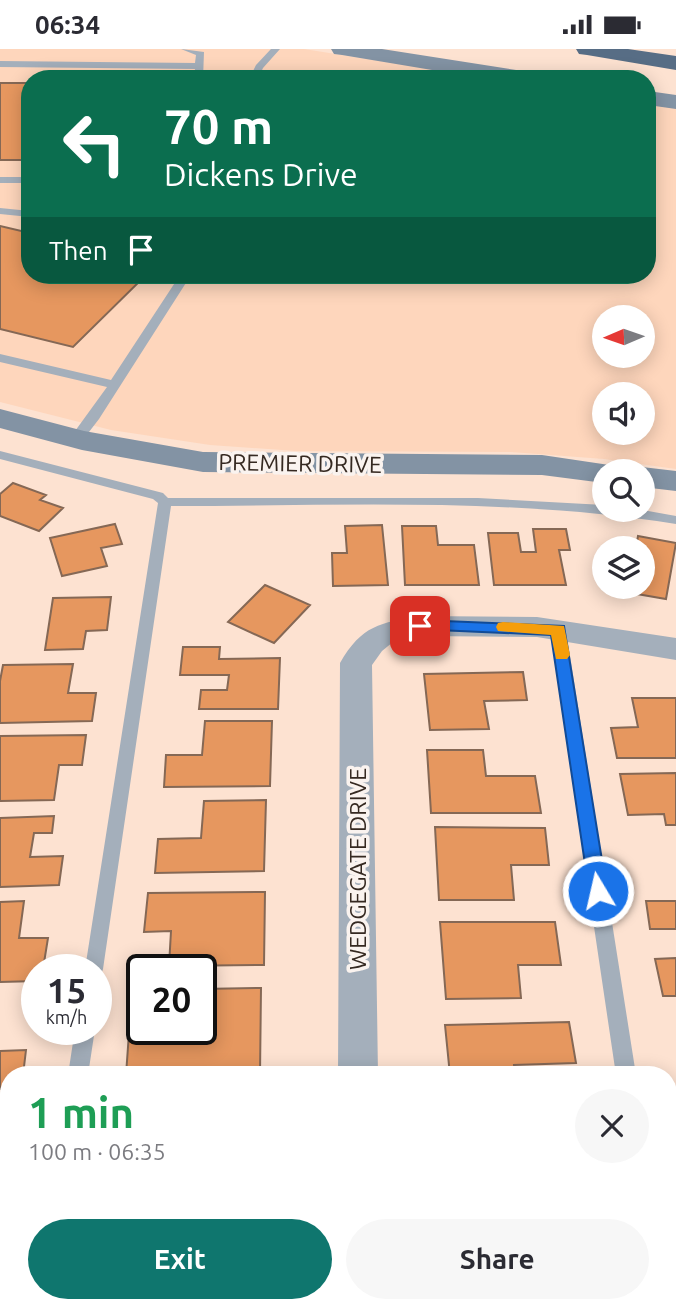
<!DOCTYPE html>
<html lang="en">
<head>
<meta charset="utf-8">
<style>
  :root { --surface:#fff; --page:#f7f7f7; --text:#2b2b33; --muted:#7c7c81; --accent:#0f766e }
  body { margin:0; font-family:Ubuntu,sans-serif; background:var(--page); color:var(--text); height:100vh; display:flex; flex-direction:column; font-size:26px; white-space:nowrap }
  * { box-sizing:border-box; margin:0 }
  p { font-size:23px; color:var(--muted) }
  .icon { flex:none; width:38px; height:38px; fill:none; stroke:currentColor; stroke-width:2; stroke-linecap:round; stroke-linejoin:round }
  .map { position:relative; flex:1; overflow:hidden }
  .details { position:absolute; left:0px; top:1017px; width:677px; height:247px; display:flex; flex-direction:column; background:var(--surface); border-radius:28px 28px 0 0; box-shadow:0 4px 18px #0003 }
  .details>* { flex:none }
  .top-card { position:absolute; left:21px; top:21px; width:635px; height:214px; border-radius:28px; box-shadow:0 4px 18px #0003; background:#0b6e4f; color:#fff; overflow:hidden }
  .needle { width:46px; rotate:268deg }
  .controls { position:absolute; left:592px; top:256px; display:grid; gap:14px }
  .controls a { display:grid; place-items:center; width:63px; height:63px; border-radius:50%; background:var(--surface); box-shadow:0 4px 18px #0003; font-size:35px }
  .speed { position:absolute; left:21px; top:905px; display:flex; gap:14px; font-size:35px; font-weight:700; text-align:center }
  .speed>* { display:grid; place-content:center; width:91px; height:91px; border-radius:50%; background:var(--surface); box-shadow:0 4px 18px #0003; line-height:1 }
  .speed small { font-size:18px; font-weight:400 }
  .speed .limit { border:4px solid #111; border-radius:10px; background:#fff; color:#111 }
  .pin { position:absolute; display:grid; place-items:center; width:60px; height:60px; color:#fff; margin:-30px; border-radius:14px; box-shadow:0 4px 10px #0006 }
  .me { position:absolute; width:77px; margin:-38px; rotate:351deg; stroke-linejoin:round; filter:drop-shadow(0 0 5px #0008) }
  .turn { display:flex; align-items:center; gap:24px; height:147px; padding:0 28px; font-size:32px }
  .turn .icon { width:91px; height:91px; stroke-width:2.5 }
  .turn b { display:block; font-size:49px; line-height:60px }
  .then { display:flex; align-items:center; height:66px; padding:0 28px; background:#0003; gap:14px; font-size:26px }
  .round { display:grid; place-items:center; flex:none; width:74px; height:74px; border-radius:37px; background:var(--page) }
  .headline { display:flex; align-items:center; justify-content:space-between; height:119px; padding:0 28px }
  h1 { font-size:42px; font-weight:600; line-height:52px; color:#1e9e55 }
  .button { display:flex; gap:14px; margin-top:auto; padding:14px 28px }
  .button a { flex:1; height:80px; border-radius:42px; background:var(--accent); color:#fff; font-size:28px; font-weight:600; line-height:80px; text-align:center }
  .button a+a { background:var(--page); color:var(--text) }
  .status { display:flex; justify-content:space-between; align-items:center; height:49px; padding:0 35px; background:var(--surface); direction:ltr }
  .status svg { height:19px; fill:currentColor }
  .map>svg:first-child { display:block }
</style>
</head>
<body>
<div class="status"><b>06:34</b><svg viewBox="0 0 49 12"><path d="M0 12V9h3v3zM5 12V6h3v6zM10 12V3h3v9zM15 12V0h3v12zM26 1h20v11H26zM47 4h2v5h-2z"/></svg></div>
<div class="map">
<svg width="676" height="1263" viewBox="0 0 676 1263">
  <rect width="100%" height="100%" fill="#fde2d1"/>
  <path fill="#fed6bc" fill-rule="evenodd" d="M0,0H304L493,30H30V226H648V53L676,57V420L604,410L511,403L296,402L210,396L111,381L0,353ZM604,268H642V306H604ZM604,345H642V383H604Z"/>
  <path fill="#e6975f" stroke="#856855" stroke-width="2" d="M0,34H30V111H0Z
    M0,177L30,184V226H146L73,298L0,280Z
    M13,434L46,446L40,451L63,459L39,482L0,467V445Z
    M115,475L122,495L101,499L107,517L62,527L50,489Z
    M382,476L388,536L333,537L332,504H347L345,477Z
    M402,477H436L438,496H474L479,536H405Z
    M533,480H566L570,501H559L566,536H494L488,484H518L521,503H536Z
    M638,487L676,494L666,550L602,539L604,531V537H642V499H636Z
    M265,536L310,556L274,594L228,573Z
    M111,548L107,581L86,582L83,600L45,601L53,549Z
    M183,598H220L219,610L280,609L278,660H199L201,641H227L229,626H180Z
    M73,615L68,644H96L92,672L0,674V632L3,616Z
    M523,623L527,651L484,652L489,680L430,681L424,625Z
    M632,649H676V709H617L611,679L638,678Z
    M205,672H272L270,737L164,738L166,706H202Z
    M86,686L82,716H59L54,751L0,752V687Z
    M427,701H483L486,727H535L541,764H431Z
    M676,724V776H666L664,765L628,766L620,725Z
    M266,751L264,822L155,824L158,790L201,789L204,752Z
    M54,767L52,784H34L30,808L63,807L59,836L0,838V769Z
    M435,778L545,779L549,816H511L514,851H439Z
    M265,843L264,916L169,917L171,882L144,883L148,844Z
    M24,852L19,889H48L43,920H37V932L0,933V853Z
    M646,852H676V880H650Z
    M440,873H555L561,916H518L521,949L446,950Z
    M676,909V947H663L655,910Z
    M261,939L260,1025L126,1026L129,984L201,980V940Z
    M569,973L576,1014L514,1016L515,1026H450L445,976Z
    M26,1001L23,1026H9V1040H0V1002Z
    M0,1067H9L7,1108H0Z
    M176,1255H250V1263H176Z
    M462,1255H601L602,1263H463Z"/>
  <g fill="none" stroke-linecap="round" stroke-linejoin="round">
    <path fill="#a4afbb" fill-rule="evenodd" d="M181,0L204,3L203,30H193L195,20L0,18V12L195,14L196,6Z
      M271,0H280L263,19L258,30H249L256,16Z
      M0,128H30V134H0Z
      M0,159L30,162V168L0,165Z
      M180,226H191L99,370L82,392H72L70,389L107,338L0,313V305L111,331Z
      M0,402L163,444L168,449H478L604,456V460H637L676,467V475C510,448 339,457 171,457L103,920L101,926L96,927V920H85L158,454L153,450L0,410Z
      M558,576L566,581L636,1026H616L550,581Z
      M75,980H95L88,1026H68Z
      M668,1246L674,1263H652L651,1255H668Z
      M33,1255H55L54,1263H32Z"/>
    <path fill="#a4afbb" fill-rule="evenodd" d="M420,567L537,568L676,589V611L537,588L420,587L393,593L382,602L372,616L378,1026H338L340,614C362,576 380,574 420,567Z
      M336,1255H382V1263H336Z"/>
    <path fill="#8393a4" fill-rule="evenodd" d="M331,0H382L529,23L537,25L540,30H486L342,6L334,5Z
      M648,42L676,46V60L648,56Z
      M0,360L84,382L203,403L542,406L616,417L619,422H604V434L542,426L203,423L82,401L0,379Z
      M642,418L676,422V442L642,438V422H630Z"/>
    <path fill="#576d85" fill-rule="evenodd" d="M576,0H628L676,7V21L587,6L579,5Z"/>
  </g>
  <path fill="#1a73e8" stroke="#114b97" stroke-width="2" d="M420,571L564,577L607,842L605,848L598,850L592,848L589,842L551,586L415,580L413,577Z"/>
  <path fill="#f59e0b" d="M503,573L564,577L570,606L567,610H556L551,586L498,582L496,578L498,574Z"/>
  <g text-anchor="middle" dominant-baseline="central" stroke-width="7" stroke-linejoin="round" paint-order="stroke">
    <g font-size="23" fill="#352921" stroke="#faf3ef">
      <text transform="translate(300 414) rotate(1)">PREMIER DRIVE</text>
      <text transform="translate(357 820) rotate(-90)">WEDGEGATE DRIVE</text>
    </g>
  </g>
</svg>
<div class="controls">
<a><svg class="needle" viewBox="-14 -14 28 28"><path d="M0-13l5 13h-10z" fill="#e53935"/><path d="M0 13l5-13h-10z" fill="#7c7c81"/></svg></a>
<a><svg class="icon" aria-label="sound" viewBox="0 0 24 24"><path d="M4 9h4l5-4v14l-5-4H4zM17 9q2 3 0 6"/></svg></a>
<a><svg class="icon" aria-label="search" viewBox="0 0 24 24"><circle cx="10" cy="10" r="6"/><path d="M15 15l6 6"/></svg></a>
<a><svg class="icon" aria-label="layers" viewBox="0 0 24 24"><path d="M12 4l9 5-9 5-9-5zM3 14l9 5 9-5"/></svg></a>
</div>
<div class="speed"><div>15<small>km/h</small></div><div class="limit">20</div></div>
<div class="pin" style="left:420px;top:577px;background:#d93025"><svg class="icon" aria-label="arrive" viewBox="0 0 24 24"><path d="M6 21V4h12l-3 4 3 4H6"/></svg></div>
<svg class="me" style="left:598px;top:842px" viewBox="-20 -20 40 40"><circle r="17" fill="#1a73e8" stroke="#fff" stroke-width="3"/><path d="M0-11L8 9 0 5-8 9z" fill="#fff"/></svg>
<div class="top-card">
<div class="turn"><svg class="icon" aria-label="left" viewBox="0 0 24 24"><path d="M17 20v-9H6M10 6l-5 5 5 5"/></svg><div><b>70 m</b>Dickens Drive</div></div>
<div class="then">Then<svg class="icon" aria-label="arrive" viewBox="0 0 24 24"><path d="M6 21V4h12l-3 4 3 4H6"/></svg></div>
</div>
<section class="details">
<div class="headline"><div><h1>1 min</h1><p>100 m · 06:35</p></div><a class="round"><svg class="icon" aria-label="close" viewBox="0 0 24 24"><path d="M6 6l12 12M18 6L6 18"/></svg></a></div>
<div class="button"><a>Exit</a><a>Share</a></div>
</section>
</div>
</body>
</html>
